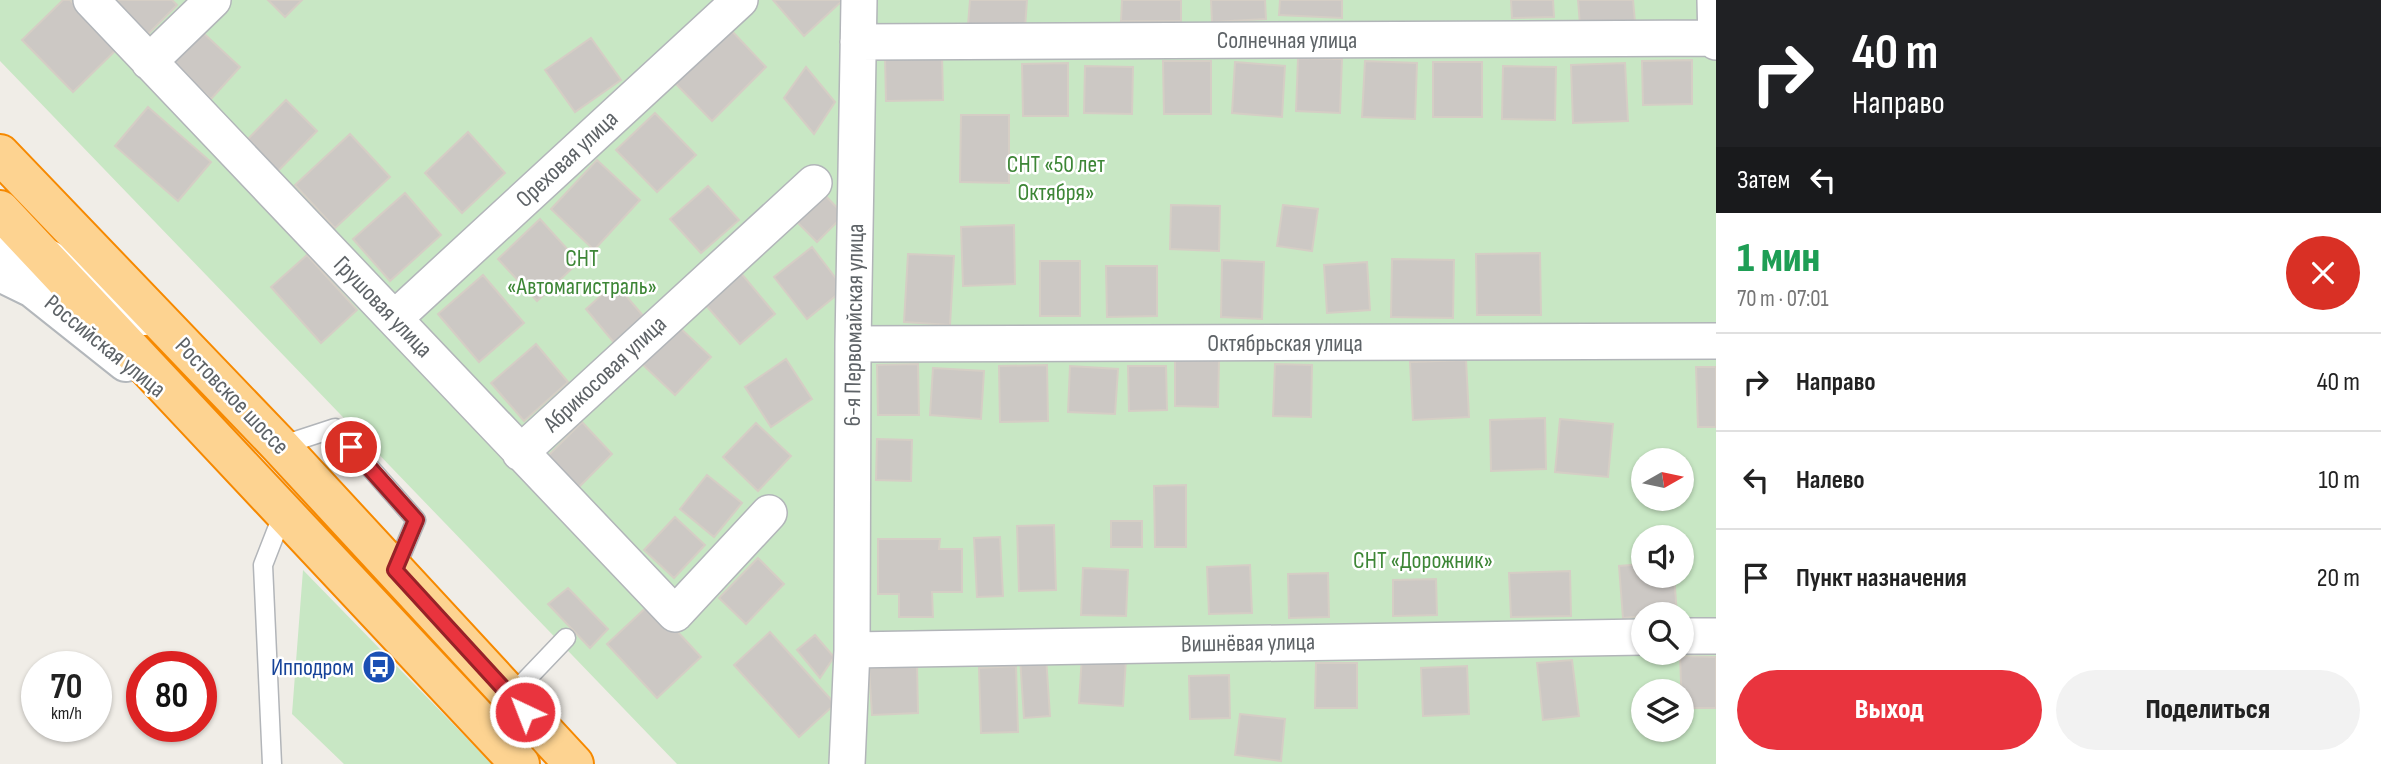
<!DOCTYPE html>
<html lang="ru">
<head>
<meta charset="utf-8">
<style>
  :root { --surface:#fff; --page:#f2f2f2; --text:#222; --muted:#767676; --line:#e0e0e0; --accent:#e9343e }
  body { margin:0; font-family:"Sofia Sans Condensed",sans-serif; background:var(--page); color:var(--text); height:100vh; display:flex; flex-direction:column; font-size:26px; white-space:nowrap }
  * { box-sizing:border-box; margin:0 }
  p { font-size:23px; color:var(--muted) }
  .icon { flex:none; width:38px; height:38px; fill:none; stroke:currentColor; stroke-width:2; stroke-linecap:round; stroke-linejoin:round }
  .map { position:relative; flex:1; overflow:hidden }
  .drawer { display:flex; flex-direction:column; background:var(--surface); width:665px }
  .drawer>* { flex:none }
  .top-card { background:#202124; color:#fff; overflow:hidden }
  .needle { width:46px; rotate:81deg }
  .buttons { position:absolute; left:1631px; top:448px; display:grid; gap:14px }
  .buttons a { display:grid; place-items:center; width:63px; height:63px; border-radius:50%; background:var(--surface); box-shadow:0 2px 5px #0004; font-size:35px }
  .speed { position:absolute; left:21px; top:651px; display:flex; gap:14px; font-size:35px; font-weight:700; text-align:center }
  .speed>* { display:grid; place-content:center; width:91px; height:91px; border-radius:50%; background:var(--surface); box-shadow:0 2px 5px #0004; line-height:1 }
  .speed small { font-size:18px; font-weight:400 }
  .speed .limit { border:10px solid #d22; background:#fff; color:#111 }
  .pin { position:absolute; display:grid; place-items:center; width:60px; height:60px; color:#fff; margin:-30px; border:4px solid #fff; border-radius:50%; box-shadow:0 2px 7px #0007 }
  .me { position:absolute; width:77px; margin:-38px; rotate:317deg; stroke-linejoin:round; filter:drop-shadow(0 0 5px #0008) }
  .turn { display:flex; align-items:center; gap:24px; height:147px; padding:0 21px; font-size:32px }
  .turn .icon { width:91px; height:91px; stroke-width:2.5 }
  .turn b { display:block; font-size:49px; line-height:60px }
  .then { display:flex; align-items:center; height:66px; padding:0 21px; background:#0003; gap:14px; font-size:26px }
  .round { display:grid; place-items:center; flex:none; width:74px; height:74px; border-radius:37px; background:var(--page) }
  .head { display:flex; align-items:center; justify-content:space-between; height:119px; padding:0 21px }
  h1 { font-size:42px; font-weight:800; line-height:52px; color:#1e9e55 }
  .action { display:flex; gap:14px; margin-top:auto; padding:14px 21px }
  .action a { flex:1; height:80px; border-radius:42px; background:var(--accent); color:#fff; font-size:28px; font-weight:800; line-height:80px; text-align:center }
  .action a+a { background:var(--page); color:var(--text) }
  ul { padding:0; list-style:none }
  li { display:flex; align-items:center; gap:21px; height:98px; padding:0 21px; border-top:2px solid var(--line) }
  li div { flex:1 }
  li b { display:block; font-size:26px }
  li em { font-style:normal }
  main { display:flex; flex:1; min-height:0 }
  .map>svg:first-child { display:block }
</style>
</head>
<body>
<main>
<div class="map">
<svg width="1716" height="764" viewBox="0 0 1716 764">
  <rect width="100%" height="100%" fill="#f0ede7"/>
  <path fill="#c8e7c4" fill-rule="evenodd" d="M0,0H1716V764H677L0,61ZM1643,460H1682V499H1643ZM1643,537H1682V576H1643ZM1643,614H1682V653H1643ZM1643,691H1682V730H1643Z
    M303,570L492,764H344L292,714Z"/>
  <path fill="#ccc8c4" stroke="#d5cec5" stroke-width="2" d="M63,0H70L117,49L73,92L22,40Z
    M118,0H172L177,5L145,37L113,5Z
    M268,0H302L285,17Z
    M773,0H843L804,36Z
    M970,0H1027L1025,28L968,25Z
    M1122,0H1181V21H1121Z
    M1211,0H1265L1266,19L1212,22Z
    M1280,0H1342V18L1279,15Z
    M1511,0H1553L1554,17L1512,18Z
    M1578,0H1633L1635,22L1580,25Z
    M199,29L240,67L211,99L169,61Z
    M730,29L766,67L712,121L675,83Z
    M591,38L621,80L575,112L545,70Z
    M942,56L943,100L886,101L885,57Z
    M1298,58L1342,59L1340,113L1296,111Z
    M1692,60V104L1643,105L1642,61Z
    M1163,61H1211V114H1164Z
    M1365,61L1417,63L1415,119L1362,117Z
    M1235,62L1285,66L1282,117L1232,113Z
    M1433,62H1482V117H1433Z
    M1068,63V116H1023L1022,64Z
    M1625,63L1628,121L1573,123L1571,65Z
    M1085,66L1133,67L1132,114L1084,113Z
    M1503,66L1556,67L1555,120L1502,119Z
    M806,67L835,102L814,134L784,98Z
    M286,100L317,131L276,173L245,142Z
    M148,107L211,162L178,201L115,146Z
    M655,113L696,155L657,192L616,150Z
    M961,115H1009V183L960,182Z
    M468,132L505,173L462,213L425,173Z
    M350,134L390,177L335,228L295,185Z
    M597,160L640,200L594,250L551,209Z
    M708,186L739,220L701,253L670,219Z
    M821,191L844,215L817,242L794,219Z
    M405,193L441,235L390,281L353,239Z
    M1171,205L1220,206L1219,251L1170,249Z
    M1283,205L1318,209L1312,251L1277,246Z
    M540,219L579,262L537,301L498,259Z
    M1014,225L1015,284L963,286L961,227Z
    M812,247L844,289L807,319L774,277Z
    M1540,253L1541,315H1477L1476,254Z
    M908,254L954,256L950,325L904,322Z
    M307,255L357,310L321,343L271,287Z
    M1392,259L1454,260L1453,318L1391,317Z
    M1222,260L1264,262L1262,319L1221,317Z
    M1040,261H1080V316H1040Z
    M1367,262L1370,310L1327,313L1324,265Z
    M1106,266H1157V316L1107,317Z
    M740,272L775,314L740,344L704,303Z
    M483,275L524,323L479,362L438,314Z
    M615,283L651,325L621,351L586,309Z
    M678,326L711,357L675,395L642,364Z
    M536,344L568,382L524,421L491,383Z
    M786,359L812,399L771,427L745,387Z
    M1175,359H1219L1218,407L1175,406Z
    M1466,360L1469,417L1413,420L1410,362Z
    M918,364L919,415H878L877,365Z
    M1275,364L1312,365L1311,417L1273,416Z
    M1047,365L1048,421L1000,422L999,366Z
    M1070,366L1118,369L1115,414L1068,412Z
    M1128,366H1166L1167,410L1129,411Z
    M1696,367H1716V427H1698Z
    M933,368L984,371L981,419L930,415Z
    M1545,418L1546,469L1491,471L1490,420Z
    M1560,419L1613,424L1608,477L1555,472Z
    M582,422L612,454L578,488L547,457Z
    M756,423L791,456L758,491L723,457Z
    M877,439L912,440L911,481L876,480Z
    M707,475L742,503L714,537L680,509Z
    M1186,485V547H1155L1154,486Z
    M675,517L705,545L674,578L644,550Z
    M1111,521H1142V547H1111Z
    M1054,525L1056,590L1019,591L1017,526Z
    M1000,537L1003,596L977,597L974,538Z
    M878,539H940L939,549H962V592H932L933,617H899V594H878Z
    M758,558L784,584L746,624L719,598Z
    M1643,564V576H1674L1677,614H1643V616L1623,618L1619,566Z
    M1250,565L1252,613L1209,614L1207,567Z
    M1083,568L1128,570L1126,616L1081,615Z
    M1570,571L1571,616L1511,617L1509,573Z
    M1328,573L1329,617L1289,618L1288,574Z
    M1436,579L1437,615L1393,616V580Z
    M568,588L608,629L590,648L548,604Z
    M651,603L701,657L657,698L607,644Z
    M770,632L835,704L799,737L734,665Z
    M815,635L834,657L820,678L797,650Z
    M1082,656L1126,659L1123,706L1079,703Z
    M1680,656L1716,657V708H1682Z
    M1046,657L1050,716L1024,718L1020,658Z
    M1572,660L1579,716L1543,720L1537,663Z
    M1316,663H1357V708H1315Z
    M917,666L918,713L872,715L869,668Z
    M1016,666L1018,732L981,733L979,668Z
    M1467,666L1469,714L1423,716L1421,668Z
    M1229,675L1230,718L1190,719L1189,676Z
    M1240,714L1285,719L1281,761L1235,755Z"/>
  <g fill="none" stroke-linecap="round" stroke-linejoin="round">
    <defs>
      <path id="lane" d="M280,446L335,428L416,520L395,570
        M508,694L524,682L566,638
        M272,764L263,565L284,511"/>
      <path id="street" d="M91,0L675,614L769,513
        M1715,0L1716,42
        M858,42L1716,38
        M149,62L213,0
        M395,318L740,0
        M853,344L1716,341
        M520,453L814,183
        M1682,636H1716
        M852,650L1643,637
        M847,764L852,650L853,344L859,0"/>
      <path id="secondary" d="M0,244L46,258L98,286L145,316
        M0,272L33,288L126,362"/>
      <path id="highway" d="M0,154L280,446L574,764
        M0,210L520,764"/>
    </defs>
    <use href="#lane" stroke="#b2b5b9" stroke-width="21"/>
    <use href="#street" stroke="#b2b5b9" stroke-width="38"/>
    <use href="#secondary" stroke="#b3b7bb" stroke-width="42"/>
    <use href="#highway" stroke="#f68901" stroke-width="42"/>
    <use href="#lane" stroke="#fff" stroke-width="18"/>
    <use href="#street" stroke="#fff" stroke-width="35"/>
    <use href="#secondary" stroke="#fff" stroke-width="38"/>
    <use href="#highway" stroke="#fdd391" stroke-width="38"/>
  </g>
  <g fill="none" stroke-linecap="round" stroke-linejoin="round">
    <defs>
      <path id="route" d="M351,447L416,520L395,570L525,712"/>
    </defs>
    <use href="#route" stroke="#972228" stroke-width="18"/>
    <use href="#route" stroke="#e9343e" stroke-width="12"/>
  </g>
  <defs>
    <symbol id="bus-disc" viewBox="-11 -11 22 22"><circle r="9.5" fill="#1a4fb4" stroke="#fff"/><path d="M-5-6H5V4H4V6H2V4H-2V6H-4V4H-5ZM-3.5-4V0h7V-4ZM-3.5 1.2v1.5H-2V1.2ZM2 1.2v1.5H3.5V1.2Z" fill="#fff"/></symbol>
  </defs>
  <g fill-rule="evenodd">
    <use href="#bus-disc" x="360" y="648" width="38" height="38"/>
  </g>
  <g text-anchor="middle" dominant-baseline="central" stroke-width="5" stroke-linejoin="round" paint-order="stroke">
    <g font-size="24" fill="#5e6367" stroke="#fff">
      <text x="1287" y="40">Солнечная улица</text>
      <text transform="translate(567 159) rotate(-43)">Ореховая улица</text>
      <text transform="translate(383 307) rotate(46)">Грушовая улица</text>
      <text transform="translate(854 325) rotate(-89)">6-я Первомайская улица</text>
      <text x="1285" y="343">Октябрьская улица</text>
      <text transform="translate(105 346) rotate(39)">Российская улица</text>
      <text transform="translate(605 374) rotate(-43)">Абрикосовая улица</text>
      <text transform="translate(232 396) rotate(46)">Ростовское шоссе</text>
      <text transform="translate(1248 643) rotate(-1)">Вишнёвая улица</text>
    </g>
    <g font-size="24" fill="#3d8636" stroke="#fff">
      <text x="1056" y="164">СНТ «50 лет<tspan x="1056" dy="28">Октября»</tspan></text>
      <text x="582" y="258">СНТ<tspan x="582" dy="28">«Автомагистраль»</tspan></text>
      <text x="1423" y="560">СНТ «Дорожник»</text>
    </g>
    <g font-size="24" fill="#164399" stroke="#fff" text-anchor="end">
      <text x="354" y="667">Ипподром</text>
    </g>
  </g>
</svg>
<div class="buttons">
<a><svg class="needle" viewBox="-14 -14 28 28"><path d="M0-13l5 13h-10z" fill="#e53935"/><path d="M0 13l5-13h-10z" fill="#767676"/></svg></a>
<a><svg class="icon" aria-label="sound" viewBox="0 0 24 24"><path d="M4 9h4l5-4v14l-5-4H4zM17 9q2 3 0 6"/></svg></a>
<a><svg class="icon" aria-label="search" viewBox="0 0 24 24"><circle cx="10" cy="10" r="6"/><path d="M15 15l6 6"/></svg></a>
<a><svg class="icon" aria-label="layers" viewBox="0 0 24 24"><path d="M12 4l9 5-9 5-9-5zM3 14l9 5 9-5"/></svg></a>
</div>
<div class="speed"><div>70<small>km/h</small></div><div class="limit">80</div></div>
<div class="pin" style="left:351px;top:447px;background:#d93025"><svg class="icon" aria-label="arrive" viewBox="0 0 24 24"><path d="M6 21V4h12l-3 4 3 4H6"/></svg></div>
<svg class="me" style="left:525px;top:712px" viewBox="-20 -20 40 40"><circle r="17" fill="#e9343e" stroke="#fff" stroke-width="3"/><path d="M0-11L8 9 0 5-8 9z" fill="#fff"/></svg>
</div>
<section class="drawer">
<div class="top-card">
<div class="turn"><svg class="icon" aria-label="right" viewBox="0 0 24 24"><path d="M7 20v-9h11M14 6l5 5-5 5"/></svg><div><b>40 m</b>Направо</div></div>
<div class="then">Затем<svg class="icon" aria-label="left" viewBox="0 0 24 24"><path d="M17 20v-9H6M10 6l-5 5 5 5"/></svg></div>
</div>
<div class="head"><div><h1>1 мин</h1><p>70 m · 07:01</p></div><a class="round" style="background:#d93025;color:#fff"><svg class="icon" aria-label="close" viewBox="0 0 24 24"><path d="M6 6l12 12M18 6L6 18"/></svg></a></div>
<ul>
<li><svg class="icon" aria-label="right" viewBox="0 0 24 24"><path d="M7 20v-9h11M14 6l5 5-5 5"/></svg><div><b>Направо</b></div><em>40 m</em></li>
<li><svg class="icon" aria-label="left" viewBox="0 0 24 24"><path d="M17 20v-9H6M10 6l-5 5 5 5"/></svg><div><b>Налево</b></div><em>10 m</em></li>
<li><svg class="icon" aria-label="arrive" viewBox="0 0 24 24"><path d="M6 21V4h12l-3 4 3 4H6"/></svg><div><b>Пункт назначения</b></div><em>20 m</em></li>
</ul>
<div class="action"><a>Выход</a><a>Поделиться</a></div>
</section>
</main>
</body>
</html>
